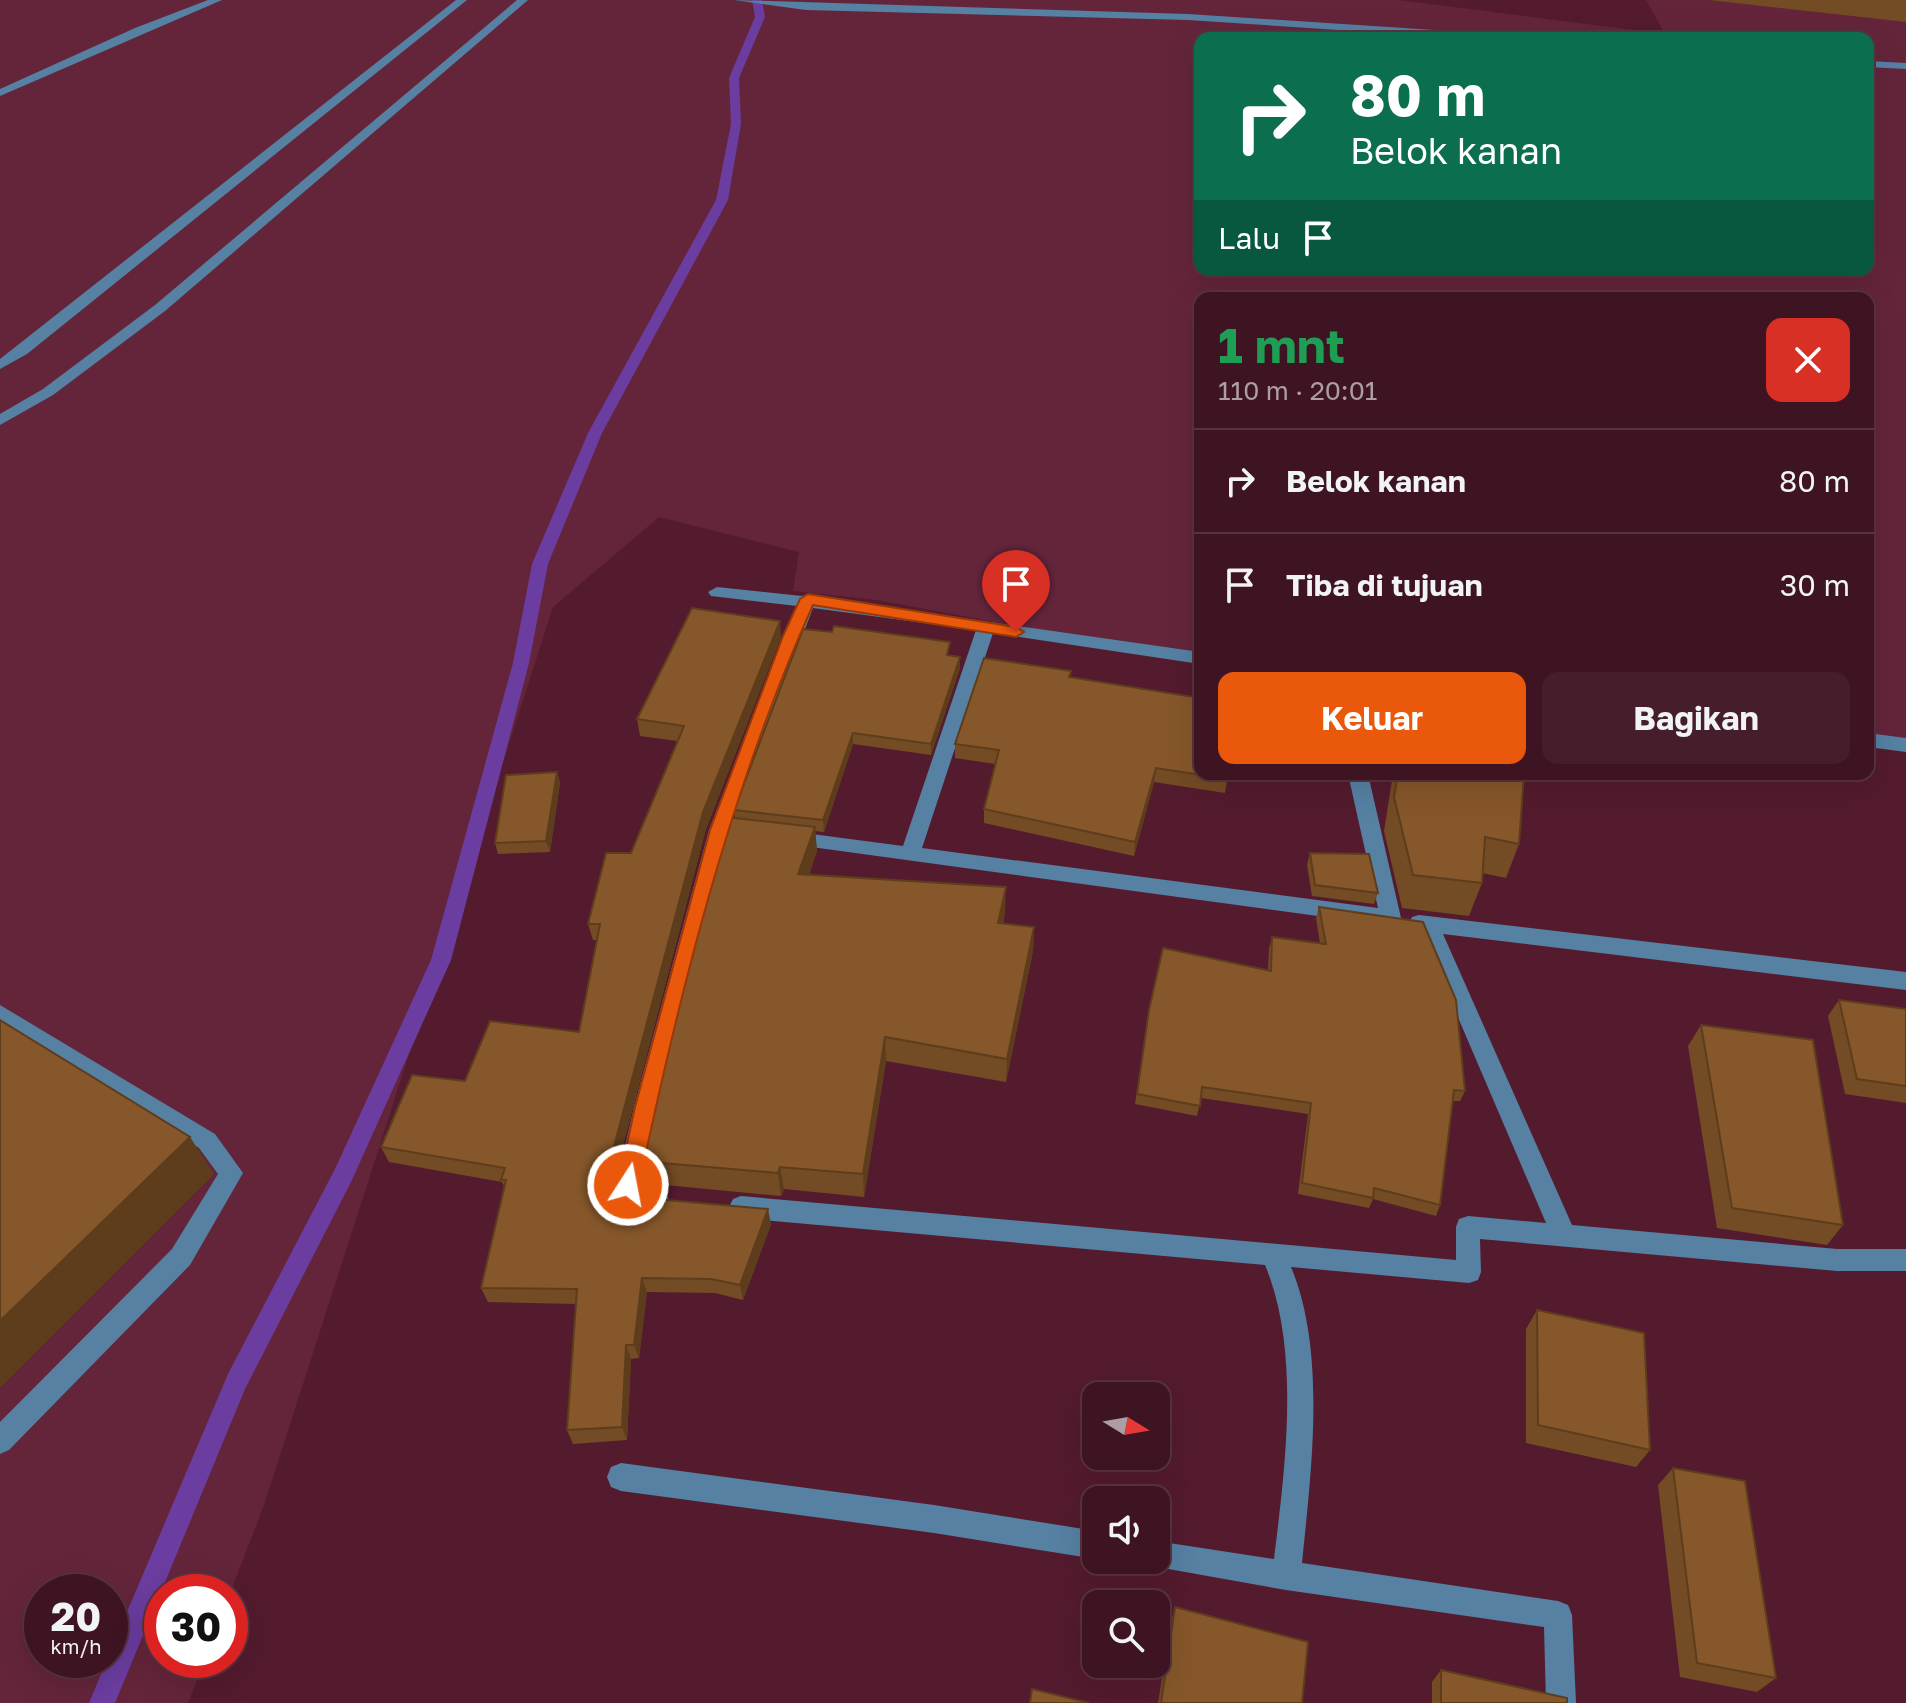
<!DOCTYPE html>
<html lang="id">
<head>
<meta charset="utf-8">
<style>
  :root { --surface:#3f1422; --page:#461d2a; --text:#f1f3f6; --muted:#ad9ea5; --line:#583340; --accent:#ea580c }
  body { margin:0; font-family:"Golos Text",sans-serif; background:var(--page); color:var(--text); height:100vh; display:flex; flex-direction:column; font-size:30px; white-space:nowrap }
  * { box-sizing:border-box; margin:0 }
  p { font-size:26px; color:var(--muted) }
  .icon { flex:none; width:44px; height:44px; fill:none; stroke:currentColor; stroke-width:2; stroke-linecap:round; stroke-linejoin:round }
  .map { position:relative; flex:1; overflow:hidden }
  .drawer { position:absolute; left:1194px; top:292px; width:680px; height:488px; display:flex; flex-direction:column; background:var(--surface); border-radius:16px; box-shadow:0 8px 32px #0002,0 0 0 2px var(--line) }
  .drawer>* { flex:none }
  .banner { position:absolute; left:1194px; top:32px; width:680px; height:244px; border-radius:16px; box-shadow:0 8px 32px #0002,0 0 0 2px var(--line); background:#0b6e4f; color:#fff; overflow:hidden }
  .needle { width:52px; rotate:101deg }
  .tools { position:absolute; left:1082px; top:1382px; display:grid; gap:16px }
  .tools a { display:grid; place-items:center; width:88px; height:88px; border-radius:16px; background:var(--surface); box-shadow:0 8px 32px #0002,0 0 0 2px var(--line); font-size:40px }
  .speed { position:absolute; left:24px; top:1574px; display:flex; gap:16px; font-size:40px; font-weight:700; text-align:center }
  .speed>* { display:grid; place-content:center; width:104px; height:104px; border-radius:50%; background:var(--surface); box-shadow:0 8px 32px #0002,0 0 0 2px var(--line); line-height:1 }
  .speed small { font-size:20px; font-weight:400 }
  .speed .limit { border:12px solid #d22; background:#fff; color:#111 }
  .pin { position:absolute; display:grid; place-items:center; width:68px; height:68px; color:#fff; margin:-82px -34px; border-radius:50% 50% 50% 0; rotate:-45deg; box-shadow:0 0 8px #0007 }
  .pin .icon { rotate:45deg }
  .me { position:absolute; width:88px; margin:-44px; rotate:11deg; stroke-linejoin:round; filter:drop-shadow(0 0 6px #0008) }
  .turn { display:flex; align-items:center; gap:28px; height:168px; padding:0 24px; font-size:36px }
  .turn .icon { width:104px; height:104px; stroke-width:2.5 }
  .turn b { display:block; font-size:56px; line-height:68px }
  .then { display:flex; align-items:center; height:76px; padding:0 24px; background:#0003; gap:16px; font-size:30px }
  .round { display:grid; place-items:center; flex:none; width:84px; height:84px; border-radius:16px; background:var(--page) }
  .head { display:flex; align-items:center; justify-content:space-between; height:136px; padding:0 24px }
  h1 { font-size:48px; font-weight:700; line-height:60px; color:#1e9e55 }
  .action { display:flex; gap:16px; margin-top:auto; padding:16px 24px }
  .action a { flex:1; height:92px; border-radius:16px; background:var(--accent); color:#fff; font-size:32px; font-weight:700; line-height:92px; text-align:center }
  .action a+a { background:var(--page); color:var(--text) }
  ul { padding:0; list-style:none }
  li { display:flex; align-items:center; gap:24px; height:104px; padding:0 24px; border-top:2px solid var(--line) }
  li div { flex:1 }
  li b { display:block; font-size:30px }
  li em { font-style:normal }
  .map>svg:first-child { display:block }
</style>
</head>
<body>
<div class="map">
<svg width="1906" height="1703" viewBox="0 0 1906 1703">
  <rect width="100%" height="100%" fill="#541b2e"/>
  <path fill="#64253b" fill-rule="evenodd" d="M0,0H1398L1665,34L1646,0H1906V738L1868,733V298H1200V660L877,600L793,591L799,552L659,517L553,607L265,1502L230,1594L162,1592V1660H205L188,1703H0ZM1200,38H1868V270H1200ZM42,1592H110V1660H42Z"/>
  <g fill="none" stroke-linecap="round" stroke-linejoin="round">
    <path fill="#6b3da0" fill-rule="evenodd" d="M752,0H762L765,17L739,78L741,124L728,200L602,433L548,564L529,663L451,960L351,1182L245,1389L115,1703H89L107,1660H110V1652L228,1374L335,1169L431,960L513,663L532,564L588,433L716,200L731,124L729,78L755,17Z"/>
    <path fill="#5681a3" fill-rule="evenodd" d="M208,0H222L0,96V89L135,28Z
      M456,0H467L27,354L0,369V359Z
      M517,0H528L165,311L53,395L0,425V414L43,389L155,305Z
      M734,0L1188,14L1511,35L1516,38H1461L1188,20L806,10Z
      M1868,61L1906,63V69L1868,67Z
      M717,587L802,596L808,594L815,597L1200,652V664L993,633L922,848L1378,908L1348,774H1368L1401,918L1398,924L1391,926L782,843L779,838L782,833L789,831L903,846L976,630L813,608L731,824L756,828L759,833L756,838H727L656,1107L640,1184L665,1192L669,1200L665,1208L657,1211L625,1201L616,1185L634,1107L709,830L797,606L711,596L708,592Z
      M1868,733L1906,738V752L1868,747Z
      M1419,915L1906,972V990L1443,934L1572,1225L1837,1249H1906V1271H1837L1480,1239L1481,1272L1478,1280L1469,1283L1291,1267C1327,1353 1311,1472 1302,1563L1558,1601L1568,1605L1572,1615L1576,1703H1546L1544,1627L1286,1590L1146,1565L1144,1560H1156V1541L1274,1559C1285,1468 1301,1351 1265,1265L741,1218L733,1215L729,1207L733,1199L741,1196L1456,1260V1227L1459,1219L1468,1216L1546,1223L1421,931L1412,929L1409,923L1412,917Z
      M0,1005L215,1134L243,1173L190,1265L9,1450L0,1454V1422L172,1249L218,1174L199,1148L0,1025Z
      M621,1463L934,1505L1096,1531V1559L934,1533L621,1491L611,1487L607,1477L611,1467Z"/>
  </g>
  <path fill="#734b24" d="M1709,0H1906V22Z
    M781,637L706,829L614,1180L619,1189L645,1198L771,1224L743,1300L715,1293L647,1292L639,1358L631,1359L627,1440L573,1444L567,1430L576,1304L488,1302L481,1288L504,1186L502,1182L389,1162L381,1147L465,1081L579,1032L597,940H593L588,924L631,853L677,741L640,736L637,719Z
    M950,655L960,657V668L931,755L853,744L824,832L815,831L817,851L809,875L1005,911L1003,924L1034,927L1033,951L1006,1082L886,1061L864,1197L784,1189L781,1196L645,1183L638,1161L735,818L734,810Z
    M1071,671V677L1228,774L1225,793L1154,782L1134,856L984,823V809L995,764L955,758V744Z
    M557,772L560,783L550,852L498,854L495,843Z
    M1393,774H1524L1519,844L1506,878L1482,873V883L1469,916L1402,908L1384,831Z
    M1310,853L1378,893L1374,904L1312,896L1307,865Z
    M1319,907L1465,1091L1460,1101H1453L1440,1205L1436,1216L1373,1199L1369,1208L1298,1194L1308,1114L1201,1098L1197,1116L1135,1104L1149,1010L1268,971L1269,948L1272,937L1320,943L1316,918Z
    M1839,1000L1906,1009V1103L1845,1094L1828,1016Z
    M1701,1025L1843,1225L1827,1245L1717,1228L1688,1046Z
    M1537,1310L1650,1450L1636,1467L1526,1443V1329Z
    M1673,1468L1776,1678L1757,1692L1680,1677L1658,1485Z
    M1175,1607L1302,1703H1158L1171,1622Z
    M1441,1670L1567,1703H1432V1682Z"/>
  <path fill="#5e3d1d" d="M780,621L781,637L706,829L613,1184L608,1169L703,812Z
    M960,657V668L931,755V744Z
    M853,733V744L824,832L823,820Z
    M1156,768L1154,782L1134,856L1135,842Z
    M557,772L560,783L550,852L546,841Z
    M815,827L817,851L801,899L798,874Z
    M1006,887L1005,911L998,947V923Z
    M1034,927L1033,951L1006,1082L1007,1059Z
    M885,1037L886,1061L864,1197L863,1174Z
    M190,1137L214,1174L0,1388V1321Z
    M780,1167L784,1189L781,1196L778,1173Z
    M768,1209L771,1224L743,1300L740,1285Z
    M642,1278L647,1292L639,1358L634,1345Z
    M626,1345L631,1359L627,1440L622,1427Z"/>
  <path fill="#86572a" stroke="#5e3d1d" stroke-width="2" d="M692,608L780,621L703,812L608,1169L619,1189L645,1198L768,1209L740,1285L711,1279L642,1278L634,1345H626L622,1427L567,1430L577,1289L481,1288L506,1180H501L505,1168L381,1147L412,1075L465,1081L490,1021L579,1032L600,924H588L606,853H631L684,726L637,719Z
    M834,626L950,642L947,655L960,657L931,744L853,733L823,820L734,810L803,629L832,632Z
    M984,658L1071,671L1069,677L1200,698V774H1228V779L1156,768L1135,842L984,809L999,750L955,744Z
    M557,772L546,841L495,843L506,775Z
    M1398,774H1524L1519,844L1485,837L1482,883L1413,875L1394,797Z
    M725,817L815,827L798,874L1006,887L998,923L1034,927L1007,1059L885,1037L863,1174L780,1167L778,1173L638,1161L653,1085Z
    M1310,853L1369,854L1378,893L1315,885Z
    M1319,907L1423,922L1456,1000L1465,1091L1454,1090L1440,1205L1374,1188L1373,1198L1302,1183L1311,1103L1202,1087L1200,1106L1137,1094L1149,1010L1163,948L1271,971L1272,937L1326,944Z
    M1839,1000L1906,1009V1086L1857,1079Z
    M0,1020L190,1137L0,1321Z
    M1701,1025L1813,1040L1843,1225L1732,1208Z
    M1537,1310L1644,1333L1650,1450L1538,1425Z
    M1673,1468L1745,1481L1776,1678L1697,1663Z
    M1175,1607L1308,1642L1302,1703H1161Z
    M1441,1670L1567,1698V1703H1441Z
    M1032,1689L1089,1703H1030Z"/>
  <path fill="#ea580c" stroke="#983908" stroke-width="2" d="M808,594L1016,627L1024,632L1016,637L813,605C731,787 680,990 639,1185L636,1192L628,1195L621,1192L618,1185L635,1107L710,830L783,636L800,599Z"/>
</svg>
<div class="tools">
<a><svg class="needle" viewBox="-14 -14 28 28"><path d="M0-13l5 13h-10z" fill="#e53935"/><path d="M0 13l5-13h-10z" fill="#ad9ea5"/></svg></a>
<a><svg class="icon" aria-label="sound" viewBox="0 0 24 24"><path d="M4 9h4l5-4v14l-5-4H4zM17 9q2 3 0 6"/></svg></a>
<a><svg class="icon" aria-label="search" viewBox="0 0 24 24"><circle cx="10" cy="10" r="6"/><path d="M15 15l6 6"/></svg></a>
</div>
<div class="speed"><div>20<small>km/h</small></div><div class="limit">30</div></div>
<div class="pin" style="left:1016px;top:632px;background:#d93025"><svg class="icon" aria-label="arrive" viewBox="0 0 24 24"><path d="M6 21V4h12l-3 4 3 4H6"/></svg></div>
<svg class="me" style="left:628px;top:1185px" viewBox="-20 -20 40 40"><circle r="17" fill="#ea580c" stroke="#fff" stroke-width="3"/><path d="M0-11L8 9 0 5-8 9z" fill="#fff"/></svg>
<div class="banner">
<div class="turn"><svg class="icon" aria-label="right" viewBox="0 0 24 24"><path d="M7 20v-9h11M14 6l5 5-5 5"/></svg><div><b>80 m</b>Belok kanan</div></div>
<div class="then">Lalu<svg class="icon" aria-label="arrive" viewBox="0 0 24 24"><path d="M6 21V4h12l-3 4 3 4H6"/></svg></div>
</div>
<section class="drawer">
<div class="head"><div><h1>1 mnt</h1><p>110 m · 20:01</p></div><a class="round" style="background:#d93025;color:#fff"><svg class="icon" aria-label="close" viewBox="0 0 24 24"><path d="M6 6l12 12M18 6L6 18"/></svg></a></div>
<ul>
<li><svg class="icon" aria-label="right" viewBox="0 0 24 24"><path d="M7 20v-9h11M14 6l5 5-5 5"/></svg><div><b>Belok kanan</b></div><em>80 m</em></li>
<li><svg class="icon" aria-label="arrive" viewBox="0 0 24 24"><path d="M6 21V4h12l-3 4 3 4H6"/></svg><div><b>Tiba di tujuan</b></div><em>30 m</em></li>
</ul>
<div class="action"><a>Keluar</a><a>Bagikan</a></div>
</section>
</div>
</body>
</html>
